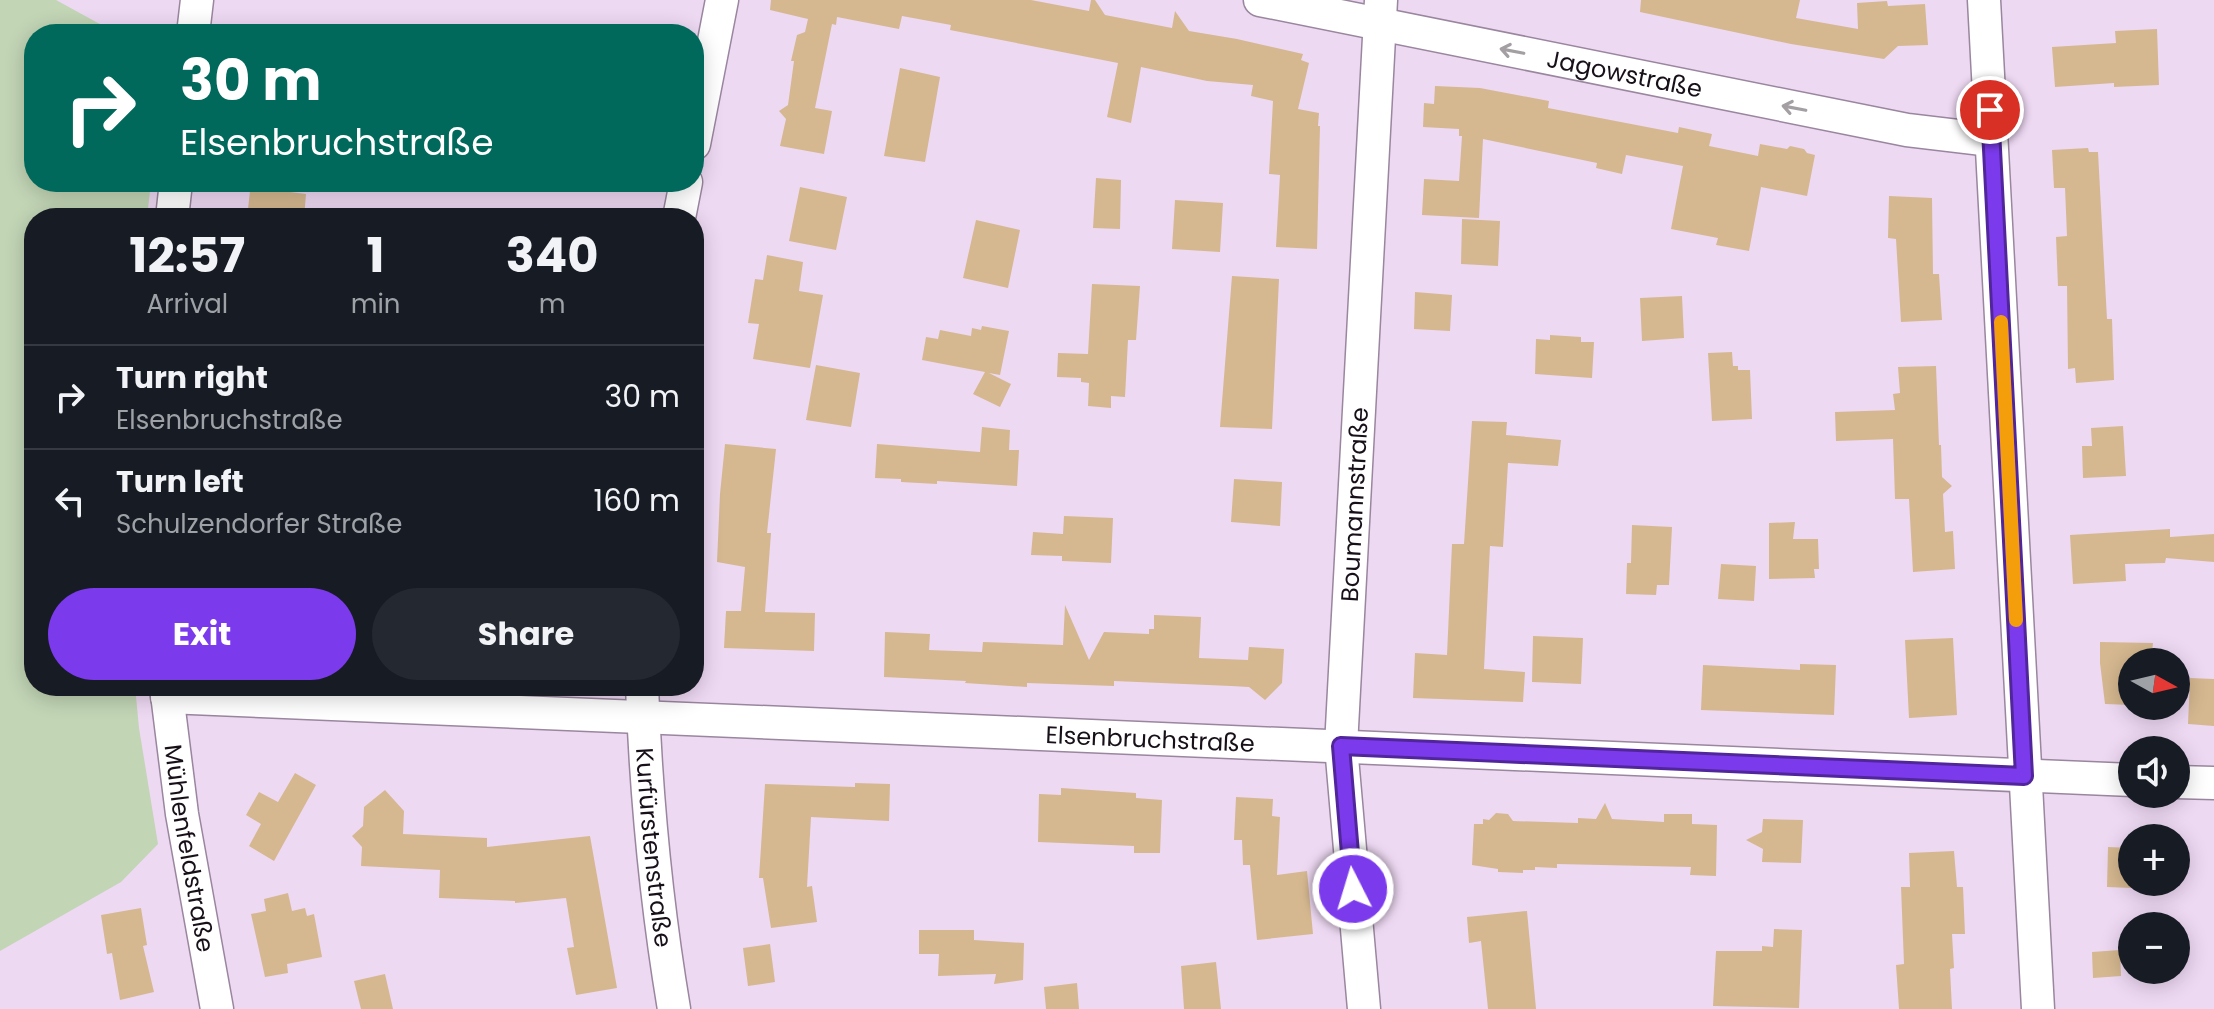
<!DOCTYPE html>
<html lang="en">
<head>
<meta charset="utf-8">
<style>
  :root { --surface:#171b24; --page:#242831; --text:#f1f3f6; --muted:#9ea1a6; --line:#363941; --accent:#7c3aed }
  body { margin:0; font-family:Poppins,sans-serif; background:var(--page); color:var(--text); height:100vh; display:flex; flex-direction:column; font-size:30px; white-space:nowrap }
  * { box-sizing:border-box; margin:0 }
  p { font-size:26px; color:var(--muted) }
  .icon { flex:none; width:44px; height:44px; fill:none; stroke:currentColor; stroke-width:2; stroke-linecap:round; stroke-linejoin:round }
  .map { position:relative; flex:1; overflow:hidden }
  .details { position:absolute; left:24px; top:208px; width:680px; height:488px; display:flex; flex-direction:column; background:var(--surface); border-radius:32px; box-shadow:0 4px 20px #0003 }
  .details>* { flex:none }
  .top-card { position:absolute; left:24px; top:24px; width:680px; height:168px; border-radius:32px; box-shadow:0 4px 20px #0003; background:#00695c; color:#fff; overflow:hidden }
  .needle { width:52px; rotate:98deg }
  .controls { position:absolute; left:2118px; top:648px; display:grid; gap:16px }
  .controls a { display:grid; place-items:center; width:72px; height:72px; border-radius:50%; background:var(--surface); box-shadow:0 4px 20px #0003; font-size:40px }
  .pin { position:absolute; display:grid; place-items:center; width:68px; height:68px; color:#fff; margin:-34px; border:4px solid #fff; border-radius:50%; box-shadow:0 2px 8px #0007 }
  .me { position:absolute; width:88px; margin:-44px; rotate:355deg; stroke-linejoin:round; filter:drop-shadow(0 0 6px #0008) }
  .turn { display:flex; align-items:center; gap:28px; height:168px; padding:0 24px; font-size:36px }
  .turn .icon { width:104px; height:104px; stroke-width:2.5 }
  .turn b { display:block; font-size:56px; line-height:68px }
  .eta { display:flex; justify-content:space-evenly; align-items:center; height:136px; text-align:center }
  .eta b { font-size:48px; font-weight:700; line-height:56px }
  .cta { display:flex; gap:16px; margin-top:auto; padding:16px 24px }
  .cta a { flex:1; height:92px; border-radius:48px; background:var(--accent); color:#fff; font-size:32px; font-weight:700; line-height:92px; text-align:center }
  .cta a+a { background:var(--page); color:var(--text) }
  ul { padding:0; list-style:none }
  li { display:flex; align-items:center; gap:24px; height:104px; padding:0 24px; border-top:2px solid var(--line) }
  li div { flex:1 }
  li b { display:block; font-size:30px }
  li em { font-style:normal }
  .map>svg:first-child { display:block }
</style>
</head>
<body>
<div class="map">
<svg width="2214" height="1009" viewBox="0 0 2214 1009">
  <rect width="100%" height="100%" fill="#eed9f3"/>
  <path fill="#c2d5b5" d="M0,0H56L98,23L123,34H34V182H151L147,218H34V686H135L139,728L158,844L121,882L0,951Z"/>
  <path fill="#d5b890" d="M771,0H1031L1089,11L1091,0H1095L1105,15L1172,28L1175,11L1189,31L1237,39L1303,54L1301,60L1309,63L1298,109L1319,113L1318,126H1320L1317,249L1276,247L1280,175L1269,174L1273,101L1251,96L1253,85L1207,81L1141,67L1131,123L1107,117L1118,63L950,30L951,25L902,16L899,29L837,17L836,25L832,24L815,108L832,111L824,154L780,146L786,119L779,111L788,105L794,61H791L797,35L805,32L808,19L770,10Z
    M1641,0H1800L1796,18L1858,29L1857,3L1887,1L1888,6L1925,4L1928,45L1898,46L1884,59L1791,44L1640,12Z
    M2157,29L2159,85L2114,87V83L2055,87L2052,47L2116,43L2115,31Z
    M900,68L940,77L925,162L884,156Z
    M1435,86L1480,88L1549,101L1548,108L1678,133L1679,127L1712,134L1709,146L1758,156L1760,144L1787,149L1790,146L1804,149L1807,153L1815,155L1807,196L1761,187L1749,251L1716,245L1718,238L1671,229L1683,166L1626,155L1622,174L1596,168L1597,163L1483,139L1479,218L1422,215L1424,179L1459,181L1462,136H1459V129L1423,127L1424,103L1434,104Z
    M2088,148L2089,152H2098L2107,319H2112L2114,380L2076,383L2075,368L2068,369L2067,286H2058L2056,237L2067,236L2065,188H2054L2052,150Z
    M1096,178L1121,180L1120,229L1093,228Z
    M251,182L291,184L290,192L306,194L304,218H247Z
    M800,187L847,197L836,250L789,241Z
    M1889,196L1932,198L1933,274H1939L1942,320L1901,322L1896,239L1888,238Z
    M1175,200L1223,203L1220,252L1172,249Z
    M1462,219L1500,221L1498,266L1461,264Z
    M976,220L1020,230L1008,288L963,278Z
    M767,255L803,262L799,291L823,295L810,368L753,359L759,324L748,323L755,279L763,280Z
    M1232,276L1279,279L1272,429L1220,427Z
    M1092,284L1140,286L1136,340H1128L1125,397L1111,396V408L1088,406L1089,383L1081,382V378L1057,377L1058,353L1088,354Z
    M1415,292L1452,295L1450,331L1414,329Z
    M1682,296L1684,338L1642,341L1640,298Z
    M982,326L1009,331L1000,375L989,373L1011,384L1000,407L973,394L985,372L922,360L926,337L938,339L940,330L971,336L972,328L981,330Z
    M1550,335L1581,337V342H1594L1592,378L1535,374L1536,339L1550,340Z
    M1732,352L1733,366H1738V370H1750L1752,419L1712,421L1708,353Z
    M816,365L860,373L851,427L806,420Z
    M1936,366L1939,445H1941L1942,477L1952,486L1943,494L1945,532L1953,531L1955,569L1913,572L1909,499H1895L1893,439L1836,441L1835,412L1895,410L1893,394L1900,393L1898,367Z
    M1472,421L1507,422L1506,435L1561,440L1558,466L1508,463L1503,547L1490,546L1484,669L1525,672L1523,702L1413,698L1415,653L1447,655L1452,544H1464Z
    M2123,426L2126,476L2083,478L2082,446H2092L2091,428Z
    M982,427L1010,430L1009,450H1019L1017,486L937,481V484L901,482V479L875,478L877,444L980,452Z
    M725,444L776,449L767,533H771L765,612L815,613L814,651L724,648L726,611H741L745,567L717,562L720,494Z
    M1234,479L1282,482L1280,526L1231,522Z
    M1064,516L1113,518L1111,563L1062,561V556L1031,555L1033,532L1063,534Z
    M1795,522L1793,539H1818L1819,569H1814L1815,578L1769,579V523Z
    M1632,525L1672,527L1669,585H1657L1656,595L1626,594L1627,563H1631Z
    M2170,529V537L2214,534V562L2166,558L2165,563L2125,564L2126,581L2073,584L2070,535Z
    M1721,564L1756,566L1754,601L1718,599Z
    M1065,605L1089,660L1104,632L1149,634V629H1154V615L1201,617L1199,658L1248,660L1249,647L1284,649L1282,683L1265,700L1249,687L1231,686L1114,681V686L1027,683V687L965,683L966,681L884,677L885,632L930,634L929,650L982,652L983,642L1063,645Z
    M1533,636L1583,638L1581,684L1532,682Z
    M1953,638L1957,715L1909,718L1905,640Z
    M2100,642L2153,643L2151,662H2132V705L2105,704L2100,663Z
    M1800,664L1836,665L1834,715L1701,710L1703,665L1800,670Z
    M2190,678L2214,679V726L2188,724Z
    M295,773L316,785L274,861L249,846L261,824L246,815L259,792L278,802Z
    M855,783L890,784L889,821L811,817L807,887L812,886L817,922L771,928L763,878H759L765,784L855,787Z
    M1061,788L1136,793V798L1162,800L1160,853H1134V846L1038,842L1039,794L1061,795Z
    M385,790L404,811L403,834L487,838V847L590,836L617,988L576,995L567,948L574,947L566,898L515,903V901L439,898L440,870L361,866L362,847L352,836L363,826L364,807Z
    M1236,797L1273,799L1272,816L1280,817L1277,875L1307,871L1313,934L1257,940L1250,865H1243L1242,840H1234Z
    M1605,803L1612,819L1664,822V814H1692V824L1717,825L1716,876L1690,875L1691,867L1557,864V868L1535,867V870H1523V873L1498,872V869L1472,865L1474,824H1483V819L1489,820L1496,813L1508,814L1513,821L1578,823V818L1596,819Z
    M1763,819L1803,820L1801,863L1762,862L1763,849L1746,840L1762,832Z
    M2108,847L2132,848V888L2107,887Z
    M1954,851L1957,887H1963L1965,934H1952L1954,968L1950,969L1952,1009H1899L1896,965L1904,964L1901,887H1910L1909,853Z
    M288,893L292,911L305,908L307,916L314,914L322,957L287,964L288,973L265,977L251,914L266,911L264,899Z
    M141,908L147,945L143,946L154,992L120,1000L112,953L107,954L101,915Z
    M1527,911L1536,1009H1488L1481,941L1469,943L1467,917Z
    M1774,929L1802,930L1799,1008L1713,1006L1716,951H1762V946L1773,947Z
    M919,930H974V940L1024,943L1023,980L994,984L996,974L938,976L939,954H919Z
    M770,944L775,982L748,986L743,948Z
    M2120,950L2121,976L2093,978L2092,952Z
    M1216,962L1221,1009H1184L1181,966Z
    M385,974L393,1009H361L354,981Z
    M1077,983L1079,1009H1046L1044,987Z"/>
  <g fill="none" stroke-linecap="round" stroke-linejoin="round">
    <defs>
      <g id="minor">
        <path id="s1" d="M1260,0L1907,130L1991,140"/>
        <path d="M1984,0L2038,1009"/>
        <path d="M193,34L197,0"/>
        <path d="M694,144L722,0"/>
        <path d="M172,218L176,182"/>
        <path d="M679,218L686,182"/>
        <path id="s2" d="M166,686L182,814L217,1009"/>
        <path id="s3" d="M642,686C646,794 656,902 674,1009"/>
        <path id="s4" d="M167,697L2132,780"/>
        <path d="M2176,782L2214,783"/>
        <path id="s5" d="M1364,1009L1341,746L1381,0"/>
      </g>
    </defs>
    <use href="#minor" stroke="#9a869f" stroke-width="35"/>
    <use href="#minor" stroke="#fff" stroke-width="32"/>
  </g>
  <defs><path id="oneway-shaft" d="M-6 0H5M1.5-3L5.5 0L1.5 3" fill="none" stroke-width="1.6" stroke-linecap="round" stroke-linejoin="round" transform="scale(2)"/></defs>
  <g stroke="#a39fa3">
    <use href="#oneway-shaft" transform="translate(1512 51) rotate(-169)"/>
    <use href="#oneway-shaft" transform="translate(1794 108) rotate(-169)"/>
  </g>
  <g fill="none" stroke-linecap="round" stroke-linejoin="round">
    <defs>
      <path id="route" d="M1353,889L1341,746L2024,776L1990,110"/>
    </defs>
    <use href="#route" stroke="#51269a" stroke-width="20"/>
    <use href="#route" stroke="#7c3aed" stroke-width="14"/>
    <path stroke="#f59e0b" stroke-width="14" d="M2001,322L2016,620"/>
  </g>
  <g text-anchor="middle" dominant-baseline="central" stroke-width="7" stroke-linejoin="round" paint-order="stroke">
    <g font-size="24" fill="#181019" stroke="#f9e7fd">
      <text stroke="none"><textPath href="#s1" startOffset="372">Jagowstraße</textPath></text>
      <text stroke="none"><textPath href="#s5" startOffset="506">Boumannstraße</textPath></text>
      <text stroke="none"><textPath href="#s4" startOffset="984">Elsenbruchstraße</textPath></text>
      <text stroke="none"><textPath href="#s2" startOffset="164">Mühlenfeldstraße</textPath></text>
      <text stroke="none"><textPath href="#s3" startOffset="162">Kurfürstenstraße</textPath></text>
    </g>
  </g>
</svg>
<div class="controls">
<a><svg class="needle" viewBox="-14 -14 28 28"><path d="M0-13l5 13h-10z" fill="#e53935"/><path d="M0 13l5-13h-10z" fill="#9ea1a6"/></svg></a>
<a><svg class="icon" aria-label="sound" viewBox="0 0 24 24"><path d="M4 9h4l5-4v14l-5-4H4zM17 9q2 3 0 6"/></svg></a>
<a>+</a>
<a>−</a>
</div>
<div class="pin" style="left:1990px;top:110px;background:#d93025"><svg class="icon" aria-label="arrive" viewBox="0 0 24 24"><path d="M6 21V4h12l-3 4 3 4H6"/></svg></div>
<svg class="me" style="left:1353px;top:889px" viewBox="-20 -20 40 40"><circle r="17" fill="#7c3aed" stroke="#fff" stroke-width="3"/><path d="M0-11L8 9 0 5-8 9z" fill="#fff"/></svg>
<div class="top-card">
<div class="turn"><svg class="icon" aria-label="right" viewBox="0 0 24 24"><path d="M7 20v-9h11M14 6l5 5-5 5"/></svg><div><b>30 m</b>Elsenbruchstraße</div></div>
</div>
<section class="details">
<div class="eta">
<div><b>12:57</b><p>Arrival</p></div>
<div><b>1</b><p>min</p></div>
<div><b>340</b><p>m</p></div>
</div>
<ul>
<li><svg class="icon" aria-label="right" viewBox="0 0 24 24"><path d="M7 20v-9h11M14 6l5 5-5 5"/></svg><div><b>Turn right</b><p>Elsenbruchstraße</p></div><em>30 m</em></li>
<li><svg class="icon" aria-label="left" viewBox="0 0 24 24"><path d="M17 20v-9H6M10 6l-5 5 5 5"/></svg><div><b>Turn left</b><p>Schulzendorfer Straße</p></div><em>160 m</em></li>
</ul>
<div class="cta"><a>Exit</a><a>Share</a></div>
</section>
</div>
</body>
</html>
